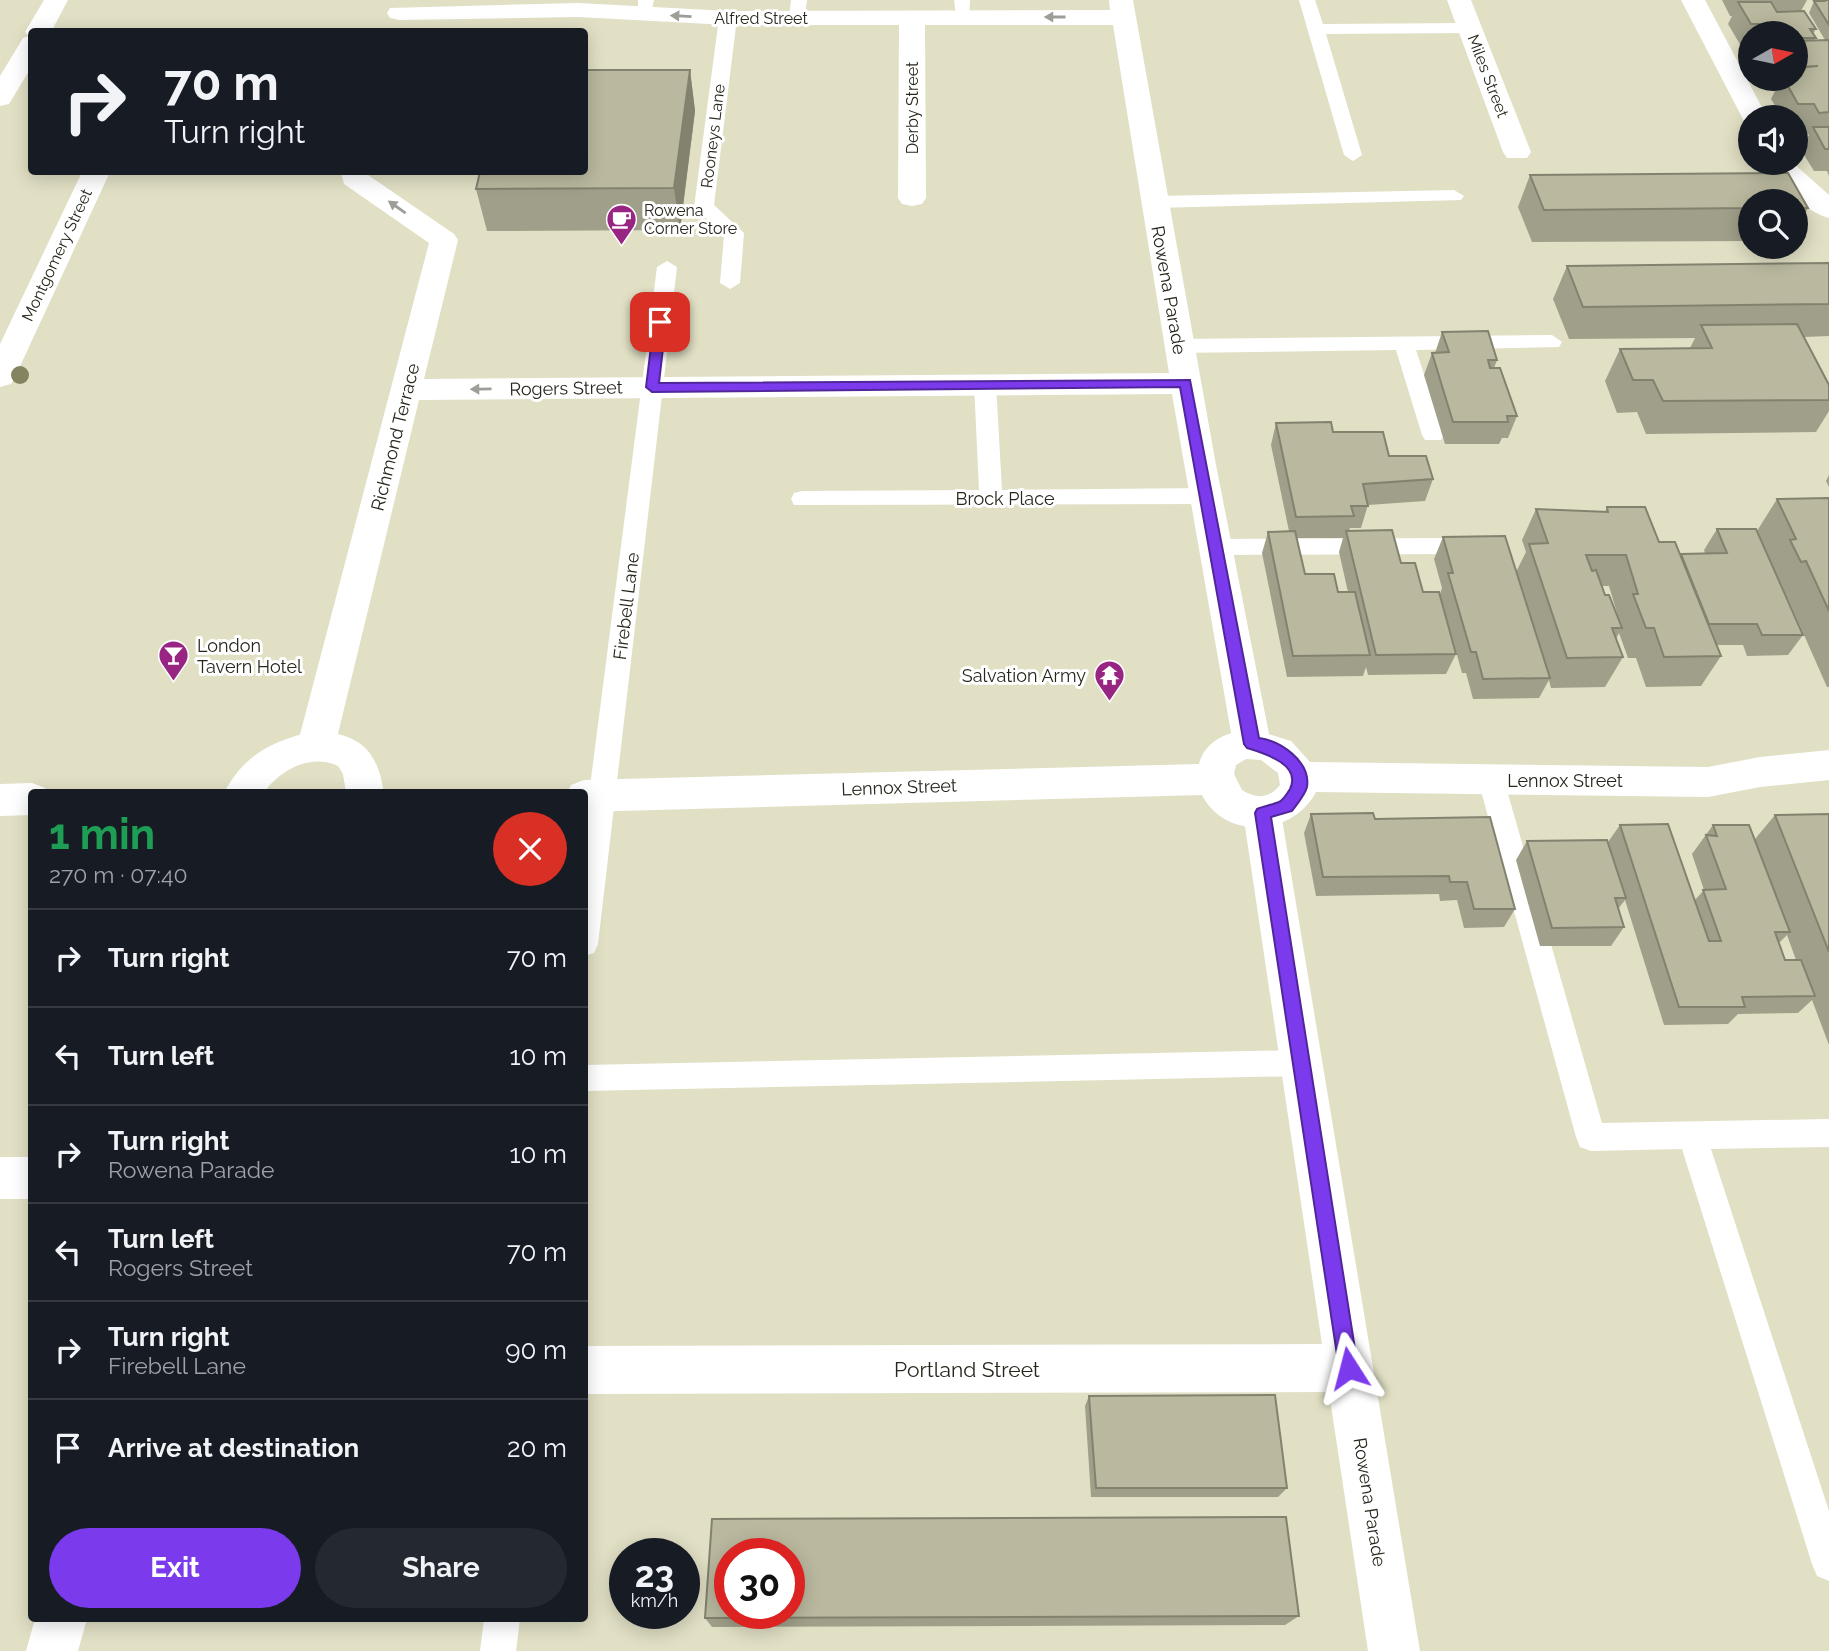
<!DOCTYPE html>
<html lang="en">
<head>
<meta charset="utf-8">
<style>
  :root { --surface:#171b24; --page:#242831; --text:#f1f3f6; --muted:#9ea1a6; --line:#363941; --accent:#7c3aed }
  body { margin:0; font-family:Raleway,sans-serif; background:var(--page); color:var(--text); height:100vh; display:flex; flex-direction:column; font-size:26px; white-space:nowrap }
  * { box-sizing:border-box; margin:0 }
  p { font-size:23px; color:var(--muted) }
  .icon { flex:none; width:38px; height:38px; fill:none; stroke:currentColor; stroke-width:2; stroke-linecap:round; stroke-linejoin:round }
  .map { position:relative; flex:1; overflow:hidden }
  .panel { position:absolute; left:28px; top:789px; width:560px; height:833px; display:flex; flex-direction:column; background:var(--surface); border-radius:7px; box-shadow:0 4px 18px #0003 }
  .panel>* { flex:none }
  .banner { position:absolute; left:28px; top:28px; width:560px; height:147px; border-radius:7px; box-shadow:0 4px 18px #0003; background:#171b24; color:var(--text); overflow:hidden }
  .needle { width:46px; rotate:81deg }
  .fabs { position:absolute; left:1738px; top:21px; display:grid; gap:14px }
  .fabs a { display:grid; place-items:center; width:70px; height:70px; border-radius:50%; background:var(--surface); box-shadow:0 4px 18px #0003; font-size:35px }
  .speed { position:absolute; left:609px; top:1538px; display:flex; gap:14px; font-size:35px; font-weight:700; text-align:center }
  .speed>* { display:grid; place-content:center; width:91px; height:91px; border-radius:50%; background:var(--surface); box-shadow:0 4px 18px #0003; line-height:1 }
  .speed small { font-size:18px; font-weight:400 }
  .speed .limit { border:10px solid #d22; background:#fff; color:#111 }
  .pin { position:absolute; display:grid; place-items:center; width:60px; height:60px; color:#fff; margin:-30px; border-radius:14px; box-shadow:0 4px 10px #0006 }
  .me { position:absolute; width:77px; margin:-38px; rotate:351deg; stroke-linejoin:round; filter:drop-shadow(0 0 5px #0008) }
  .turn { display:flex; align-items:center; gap:24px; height:147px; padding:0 21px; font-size:32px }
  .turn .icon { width:91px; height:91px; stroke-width:2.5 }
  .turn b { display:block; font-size:49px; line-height:60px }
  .round { display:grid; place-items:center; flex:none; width:74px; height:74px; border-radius:37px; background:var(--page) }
  .overview { display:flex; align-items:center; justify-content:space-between; height:119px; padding:0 21px }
  h1 { font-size:42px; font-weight:700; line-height:52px; color:#1e9e55 }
  .action { display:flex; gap:14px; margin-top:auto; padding:14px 21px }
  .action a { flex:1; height:80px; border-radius:42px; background:var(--accent); color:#fff; font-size:28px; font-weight:700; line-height:80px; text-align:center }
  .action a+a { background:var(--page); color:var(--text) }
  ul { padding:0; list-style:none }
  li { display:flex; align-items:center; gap:21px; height:98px; padding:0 21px; border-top:2px solid var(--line) }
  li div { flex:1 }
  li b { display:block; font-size:26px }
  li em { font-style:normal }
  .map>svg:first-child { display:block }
</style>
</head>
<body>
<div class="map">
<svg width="1829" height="1651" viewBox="0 0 1829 1651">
  <rect width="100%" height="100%" fill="#e1e0c5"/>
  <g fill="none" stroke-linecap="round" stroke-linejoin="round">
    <path fill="#fff" fill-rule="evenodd" d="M638,0H654L650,18H638Z
      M791,0H807L804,22L798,23L789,18Z
      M954,0H970L969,22H957Z
      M1299,0H1315L1323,24L1469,23L1478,28L1469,33L1326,34L1362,155L1353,161L1344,155Z
      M728,13L737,18L714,205L744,233L740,283L730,289L720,283L724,235L694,207L719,18Z
      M1454,190L1464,196L1461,200L1154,208L1144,202L1154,196Z
      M667,261L677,267L598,944L594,953L584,956V833L657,267Z
      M1552,335L1562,342L1559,347L1416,350L1444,435L1441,440H1425L1422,435L1396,350L1179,353L1169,346L1179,339Z
      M985,377L996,384L1002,490L1208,488L1216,490L1219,496L1216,502L1208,504L794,505L791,499L794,493L802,491L979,490L974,384Z
      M1457,538L1465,540L1469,546L1465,552L1457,554L1217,555L1209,553L1205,547L1209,541L1217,539Z
      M1491,770L1500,773L1504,780L1602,1123L1829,1119V1147L1711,1149L1829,1511V1581L1817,1576L1812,1564L1682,1149L1591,1151L1580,1147L1576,1137L1478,780L1482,773Z
      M1301,1050L1311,1054L1315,1063L1311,1072L1301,1076L584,1091V1065Z
      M484,1619H520L516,1651H480Z"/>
    <path fill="#fff" fill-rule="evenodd" d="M44,0H68L51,32H32V66L9,104L0,106V76L23,38L28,36L25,32Z
      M1109,0H1133L1216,465L1271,744L1265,754L1252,759L1239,754L1233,744L1172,394L419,400L335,746L329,757L316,761L303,757L297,746L429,243L344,184L341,172H367L368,175L454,234L458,240L424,379L1169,373L1113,25H925L926,198L922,204L912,206L902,204L898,198L899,25H728L578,17L399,20L390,18L387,13L390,8L578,3L728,11L1110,10Z
      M1447,0H1471L1531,152L1527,158H1507L1503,152Z
      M1681,0H1705L1767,117H1750V124L1745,123Z
      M1764,163H1793L1829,195V218C1804,211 1778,184 1764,163Z
      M82,172H110L15,377L11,384L0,387V344Z
      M1262,797L1276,802L1281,813L1420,1651H1368L1329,1392L584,1394V1346L1322,1344L1243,813L1248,802Z
      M0,1157H32V1199H0Z
      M35,1619H87L78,1651H26Z"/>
    <path fill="#fff" fill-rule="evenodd" d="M1252,729L1291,741L1310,762L1708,767L1760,757L1829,750V780L1760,787L1708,797L1316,792C1293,836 1226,841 1202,795L584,812V793H567L571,785L584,780L1199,764C1205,740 1229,731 1252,729ZM1246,759L1261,760L1278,773L1280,785C1269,799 1256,799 1242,790L1234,774L1236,765Z
      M315,731C359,734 377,748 384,793H346L343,774L338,766C311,753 279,770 264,793H224C244,754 274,740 315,731Z
      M32,783L45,788L48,793H32V815L0,816V784Z"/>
  </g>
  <circle fill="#858461" cx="20" cy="375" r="9"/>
  <path fill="#a09f89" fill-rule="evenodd" d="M1722,0H1807L1801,11L1816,29L1813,34L1816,38L1814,40H1825L1809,13L1814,1L1829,0V176L1827,171H1814L1801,150L1809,135L1802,126H1796V117H1782L1771,99L1776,89H1764L1757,79H1796V33H1750V48L1749,46H1741L1728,24L1732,16H1730Z
    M690,70L695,111L680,230L487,231L476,189Z
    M1788,173L1808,208L1796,231V201H1750V241L1532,242L1518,207L1530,175Z
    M1829,263V336L1804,337L1829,385V411L1816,432L1646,434L1637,412L1617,413L1605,381L1620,349L1690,348L1695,338L1569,339L1553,299L1567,266Z
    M1442,332L1497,360L1494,368L1517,416L1508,438H1502L1499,444H1445L1424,375L1432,353H1435Z
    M1276,423L1333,432L1389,456L1433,479L1425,501L1368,505L1361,528H1350L1349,531L1401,563L1423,592L1456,654L1446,674L1368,675L1366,667L1363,676L1287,677L1262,553L1268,532L1289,531L1271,445ZM1297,538H1343L1339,552L1348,592H1338L1305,574Z
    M1829,475V487L1826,481Z
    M1829,498V687H1827L1785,592L1803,635L1788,655L1747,656L1743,645H1716L1721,656L1701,686L1646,687L1636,658H1628L1619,633L1616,639L1623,657L1605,687L1551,688L1549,680L1539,698L1473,699L1466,673H1462L1440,594L1442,588L1434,559L1443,537L1516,572L1526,552L1522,540L1536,509L1605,512L1607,507L1659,542L1680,554L1705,553L1704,550L1717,529L1772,566L1757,531L1777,499ZM1602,586H1609L1619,620L1605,595Z
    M1311,814L1375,819L1515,909L1504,927L1464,928L1457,900L1440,901L1439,894L1316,896L1304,833Z
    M1829,814V1045L1812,1000L1798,1013L1738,1014L1728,1024L1664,1025L1625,900L1618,909L1624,927L1611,946H1540L1516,860L1527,841L1608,842L1620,825L1694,901L1704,890L1692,854L1713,825L1755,839L1775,815ZM1787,935L1796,960H1785L1779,943Z
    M1089,1396L1287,1488L1278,1497H1091L1085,1406Z
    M1299,1616L1285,1625L712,1627L705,1618Z"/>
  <path fill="#82826f" d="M690,70L695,111L680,230L674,188Z"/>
  <path fill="#bab99f" stroke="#82826f" stroke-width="2" fill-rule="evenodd" d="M1823,0H1829V25L1814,1H1824Z
    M1738,2H1771L1777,12L1804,11L1816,29H1810L1816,38H1796V33H1765L1759,24H1751Z
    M1829,40V112L1819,113L1814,104H1798L1784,79H1796V76H1797L1796,73V68L1818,66L1796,67V41Z
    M584,70H690L674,188L476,189L480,172H584Z
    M1813,127H1829V149H1825Z
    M1788,173L1808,208H1796V201H1750V208L1544,210L1530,175Z
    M1829,263V304L1583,307L1567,266Z
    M1797,324L1829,385V400L1663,401L1653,380H1633L1620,349L1712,348L1701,325Z
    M1488,331L1497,360H1488L1490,368H1500L1517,416H1507L1508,422H1453L1432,353L1449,352L1442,332Z
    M1331,422L1333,432H1383L1389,456H1426L1433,479L1363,484L1368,506H1351L1354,516L1296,517L1276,423Z
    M1829,498V611L1806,561L1801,562L1790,540L1796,539L1777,499Z
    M1607,507H1645L1659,542H1675L1721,656L1664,657L1654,628H1646L1633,594H1638L1626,555H1586L1592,571L1596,570L1605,595H1609L1622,628H1612L1623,657L1567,658L1529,544L1548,543L1536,509L1608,512Z
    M1717,529H1756L1803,635H1762L1757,624H1709L1681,554L1727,553Z
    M1392,530L1401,563H1415L1423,592H1439L1456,654L1376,655L1346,531Z
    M1295,531L1305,574H1334L1338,592H1355L1370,655L1293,656L1268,532Z
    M1505,536L1550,678L1483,679L1476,652H1471L1448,573H1453L1443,537Z
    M1373,813L1375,819L1490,817L1515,909H1474L1467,882H1450L1449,876L1323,877L1311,814Z
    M1829,814V952L1775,815Z
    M1668,824L1709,941H1721L1703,890L1726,889L1706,835L1717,836L1713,825H1749L1790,932H1775L1785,960H1801L1815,996L1742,997L1745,1007H1679L1620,825Z
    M1607,840L1626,898H1615L1624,927L1552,928L1527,841Z
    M1275,1395L1287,1488H1096L1089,1396Z
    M1286,1517L1299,1616L705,1618L712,1519ZM730,1554H789V1614H730Z"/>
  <defs><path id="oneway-solid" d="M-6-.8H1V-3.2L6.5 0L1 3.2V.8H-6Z" transform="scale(1.75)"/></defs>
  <g fill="#9e9e99">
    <use href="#oneway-solid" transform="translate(681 16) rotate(-177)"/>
    <use href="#oneway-solid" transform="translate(1055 17) rotate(180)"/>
    <use href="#oneway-solid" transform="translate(397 207) rotate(-145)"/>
    <use href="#oneway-solid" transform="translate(481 389) rotate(179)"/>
  </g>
  <path fill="#7c3aed" stroke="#51269a" stroke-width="2" d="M660,318L666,322L659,383L1190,380L1259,738C1280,741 1311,761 1307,787C1305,795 1297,804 1292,811L1271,817L1358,1368L1356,1375L1349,1378L1342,1375L1339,1368L1255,813L1257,809C1264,806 1272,805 1279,802C1283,800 1287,794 1290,789C1302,764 1263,753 1247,748L1244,744L1180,387L652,392L646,387L654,322Z"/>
  <defs>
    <symbol id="cafe-pin" viewBox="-11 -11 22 30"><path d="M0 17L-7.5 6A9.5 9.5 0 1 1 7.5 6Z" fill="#982582" stroke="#fff"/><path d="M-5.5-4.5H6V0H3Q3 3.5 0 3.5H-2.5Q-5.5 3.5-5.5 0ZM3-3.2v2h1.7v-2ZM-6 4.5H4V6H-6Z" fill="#fff"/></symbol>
    <symbol id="bar-pin" viewBox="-11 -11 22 30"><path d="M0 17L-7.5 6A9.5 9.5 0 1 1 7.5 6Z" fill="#982582" stroke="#fff"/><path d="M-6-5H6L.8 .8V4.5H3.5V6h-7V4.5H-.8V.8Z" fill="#fff"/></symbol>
    <symbol id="temple-pin" viewBox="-11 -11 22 30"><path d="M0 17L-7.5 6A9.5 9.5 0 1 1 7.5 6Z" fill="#982582" stroke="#fff"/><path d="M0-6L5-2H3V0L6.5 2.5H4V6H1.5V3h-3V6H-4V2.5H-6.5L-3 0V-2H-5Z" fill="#fff"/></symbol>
  </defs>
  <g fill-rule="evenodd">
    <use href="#cafe-pin" x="604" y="202" width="35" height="47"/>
    <use href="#bar-pin" x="156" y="638" width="35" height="47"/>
    <use href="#temple-pin" x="1092" y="658" width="35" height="47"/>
  </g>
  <g text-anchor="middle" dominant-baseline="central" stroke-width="6" stroke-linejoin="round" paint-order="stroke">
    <g font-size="16" fill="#28271d" stroke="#fff">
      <text x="761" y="18">Alfred Street</text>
      <text transform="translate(1488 76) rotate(69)">Miles Street</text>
      <text transform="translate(912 108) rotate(-90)">Derby Street</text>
      <text transform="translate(713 136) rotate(-83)">Rooneys Lane</text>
      <text transform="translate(57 255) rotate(-65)">Montgomery Street</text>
    </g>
    <g font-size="16" fill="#28271d" stroke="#fff" text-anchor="start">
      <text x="644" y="210">Rowena<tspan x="644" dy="18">Corner Store</tspan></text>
    </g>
    <g font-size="18" fill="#28271d" stroke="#fff">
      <text transform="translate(1169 290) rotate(80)">Rowena Parade</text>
      <text transform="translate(566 388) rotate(-1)">Rogers Street</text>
      <text transform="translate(395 437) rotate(-76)">Richmond Terrace</text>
      <text x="1005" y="498">Brock Place</text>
      <text transform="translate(626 606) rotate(-83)">Firebell Lane</text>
      <text x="1565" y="780">Lennox Street</text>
      <text transform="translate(899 787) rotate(-2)">Lennox Street</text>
      <text transform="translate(1370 1502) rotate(81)">Rowena Parade</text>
    </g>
    <g font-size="18" fill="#28271d" stroke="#fff" text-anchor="start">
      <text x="197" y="645">London<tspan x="197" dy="21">Tavern Hotel</tspan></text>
      <text x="1086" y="675" text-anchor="end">Salvation Army</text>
    </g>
    <g font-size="21" fill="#28271d" stroke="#fff">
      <text x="967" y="1369">Portland Street</text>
    </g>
  </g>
</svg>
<div class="fabs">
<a><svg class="needle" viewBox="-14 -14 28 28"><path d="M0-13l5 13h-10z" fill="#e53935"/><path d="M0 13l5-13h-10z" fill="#9ea1a6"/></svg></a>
<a><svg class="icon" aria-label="sound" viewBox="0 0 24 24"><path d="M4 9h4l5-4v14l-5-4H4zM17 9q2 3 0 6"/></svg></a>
<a><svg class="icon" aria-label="search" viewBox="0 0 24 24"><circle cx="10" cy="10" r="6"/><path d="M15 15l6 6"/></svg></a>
</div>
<div class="speed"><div>23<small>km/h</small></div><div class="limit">30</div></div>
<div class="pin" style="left:660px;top:322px;background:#d93025"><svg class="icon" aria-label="arrive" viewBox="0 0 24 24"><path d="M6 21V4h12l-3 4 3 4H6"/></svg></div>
<svg class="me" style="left:1349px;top:1368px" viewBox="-20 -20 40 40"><path d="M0-17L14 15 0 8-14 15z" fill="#7c3aed" stroke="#fff" stroke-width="4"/></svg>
<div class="banner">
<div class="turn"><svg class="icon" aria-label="right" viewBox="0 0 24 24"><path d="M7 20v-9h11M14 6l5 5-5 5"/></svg><div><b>70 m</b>Turn right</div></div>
</div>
<section class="panel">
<div class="overview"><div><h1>1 min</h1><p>270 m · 07:40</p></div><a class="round" style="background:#d93025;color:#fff"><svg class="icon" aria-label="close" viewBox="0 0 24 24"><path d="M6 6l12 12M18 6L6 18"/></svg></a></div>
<ul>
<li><svg class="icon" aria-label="right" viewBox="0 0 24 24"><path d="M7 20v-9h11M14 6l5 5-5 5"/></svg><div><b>Turn right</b></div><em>70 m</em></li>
<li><svg class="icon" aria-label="left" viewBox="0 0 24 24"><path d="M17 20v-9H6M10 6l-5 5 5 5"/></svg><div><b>Turn left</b></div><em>10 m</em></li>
<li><svg class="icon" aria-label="right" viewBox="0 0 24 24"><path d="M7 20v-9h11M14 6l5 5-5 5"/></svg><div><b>Turn right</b><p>Rowena Parade</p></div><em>10 m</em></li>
<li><svg class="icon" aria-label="left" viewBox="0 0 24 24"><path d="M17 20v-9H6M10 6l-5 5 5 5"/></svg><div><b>Turn left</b><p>Rogers Street</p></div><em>70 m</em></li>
<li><svg class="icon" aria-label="right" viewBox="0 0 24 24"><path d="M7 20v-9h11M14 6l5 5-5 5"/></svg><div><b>Turn right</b><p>Firebell Lane</p></div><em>90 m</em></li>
<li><svg class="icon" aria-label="arrive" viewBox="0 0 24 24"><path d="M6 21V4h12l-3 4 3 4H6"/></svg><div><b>Arrive at destination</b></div><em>20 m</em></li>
</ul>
<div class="action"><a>Exit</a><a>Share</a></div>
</section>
</div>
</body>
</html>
